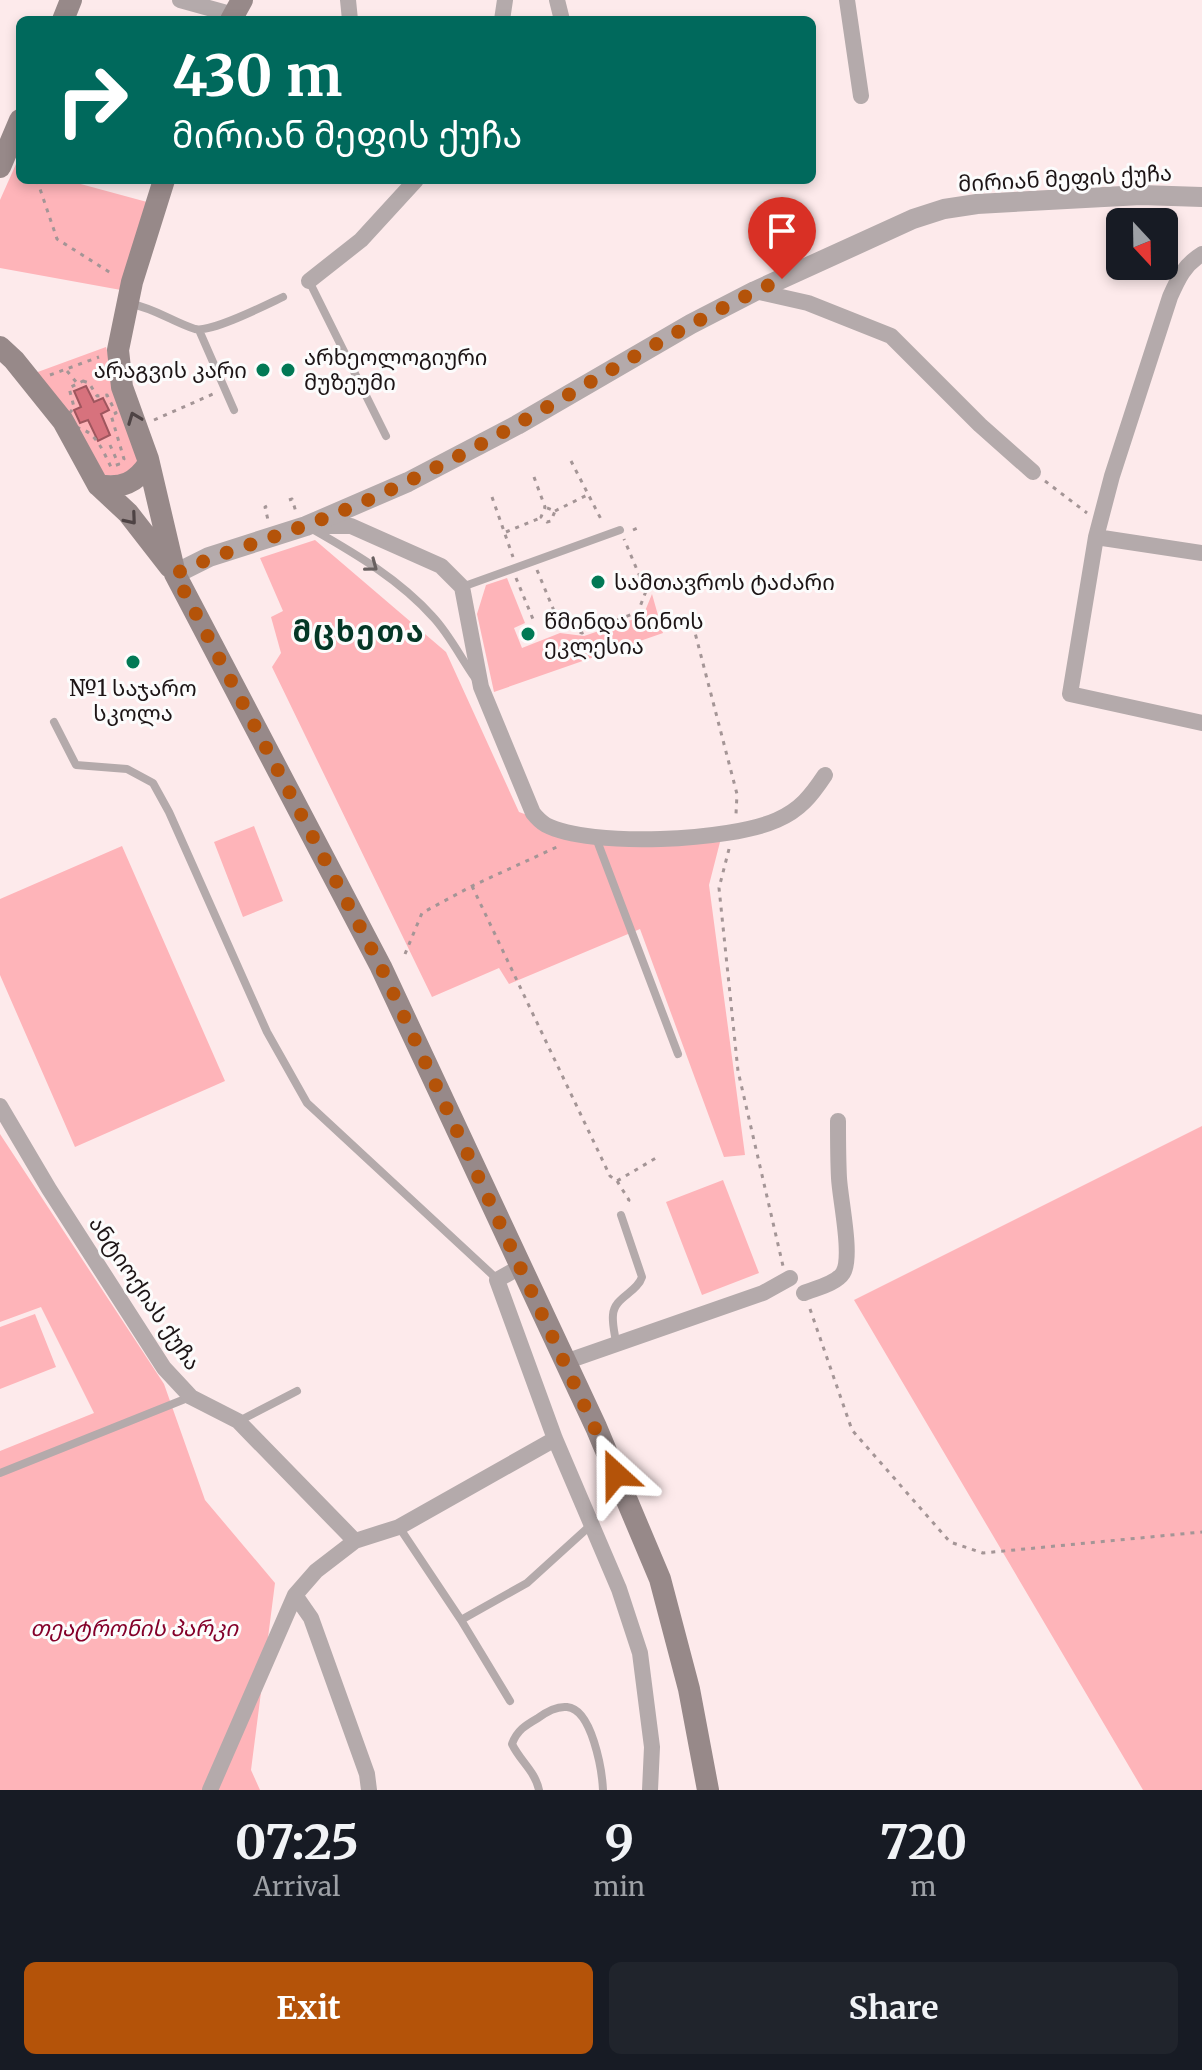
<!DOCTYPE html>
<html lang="en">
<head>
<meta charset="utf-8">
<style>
  :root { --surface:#171b24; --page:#20242c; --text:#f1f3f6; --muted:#9ea1a6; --accent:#b45309 }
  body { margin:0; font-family:Merriweather,"Noto Sans Georgian",serif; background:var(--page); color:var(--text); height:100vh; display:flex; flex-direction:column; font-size:30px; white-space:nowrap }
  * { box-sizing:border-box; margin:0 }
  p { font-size:26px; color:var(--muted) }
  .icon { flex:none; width:44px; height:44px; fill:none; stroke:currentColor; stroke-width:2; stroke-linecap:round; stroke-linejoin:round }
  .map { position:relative; height:1790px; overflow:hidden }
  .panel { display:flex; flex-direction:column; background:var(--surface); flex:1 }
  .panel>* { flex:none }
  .guide { position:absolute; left:16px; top:16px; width:800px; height:168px; border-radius:12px; box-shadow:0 4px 12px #0003; background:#00695c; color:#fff; overflow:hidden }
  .needle { width:52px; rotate:158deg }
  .controls { position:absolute; left:1106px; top:208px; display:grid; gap:16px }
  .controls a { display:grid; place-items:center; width:72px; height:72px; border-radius:12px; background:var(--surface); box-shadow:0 4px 12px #0003; font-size:40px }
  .pin { position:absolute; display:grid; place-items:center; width:68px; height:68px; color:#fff; margin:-82px -34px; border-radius:50% 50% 50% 0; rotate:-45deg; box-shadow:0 0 8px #0007 }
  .pin .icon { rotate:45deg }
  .me { position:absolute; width:88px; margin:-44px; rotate:336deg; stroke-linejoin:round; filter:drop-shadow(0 0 6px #0008) }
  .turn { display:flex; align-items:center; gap:28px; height:168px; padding:0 24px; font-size:36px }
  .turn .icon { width:104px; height:104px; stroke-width:2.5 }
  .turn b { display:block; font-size:56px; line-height:68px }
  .eta { display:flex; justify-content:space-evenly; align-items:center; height:136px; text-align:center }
  .eta b { font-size:48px; font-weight:700; line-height:56px }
  .action { display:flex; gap:16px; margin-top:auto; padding:16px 24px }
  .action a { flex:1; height:92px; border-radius:12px; background:var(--accent); color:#fff; font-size:32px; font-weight:700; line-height:92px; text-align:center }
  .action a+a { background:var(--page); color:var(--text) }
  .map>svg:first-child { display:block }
</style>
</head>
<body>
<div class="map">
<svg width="1202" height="1790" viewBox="0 0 1202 1790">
  <rect width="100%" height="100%" fill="#fdeaeb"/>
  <path fill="#feb4b9" d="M20,155V180H77V183L147,202L121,290L0,268V200Z
    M106,347L139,462L132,474L105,476L35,373Z
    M315,540L446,652L519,812L612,846L720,842L709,885L745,1155L724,1157L640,929L509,984L499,968L432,997L272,667L281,653L271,617L283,611L260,558Z
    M507,578L525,623L514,628L522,648L560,633L584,636L643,616L652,594L663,633L494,692L477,614L486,585Z
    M254,826L283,901L243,917L214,842Z
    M122,846L225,1081L75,1147L0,975V899Z
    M1202,1126V1790H1143L854,1300Z
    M0,1134L164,1384L205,1500L275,1583L251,1770L260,1790H0V1451L94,1413L41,1307L0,1322Z
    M723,1180L759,1273L702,1295L666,1202Z
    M35,1314L56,1367L0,1389V1327Z"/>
  <path fill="#d7727d" stroke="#9f565e" stroke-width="2" d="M86,386L94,402L103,398L109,410L101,414L110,435L98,441L88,420L80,423L74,410L81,407L74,391Z"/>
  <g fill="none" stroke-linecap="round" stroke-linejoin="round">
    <path stroke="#a49596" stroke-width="3" stroke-dasharray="4 6" stroke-linecap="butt" d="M37,180L57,239L114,275
      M67,371L77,383
      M50,375L99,357
      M83,381L89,383L97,396L107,395L116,413L111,415L124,459L122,463L111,467C103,451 96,432 78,428L69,414L74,407L69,388Z
      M154,420L213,394
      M110,445L119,465
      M571,461L603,523
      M534,477L545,507L541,517L547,522L551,521L555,511L545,507
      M1045,481L1087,513
      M492,497L513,557
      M289,500L292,499L296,512
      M267,506L265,507L268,520
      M555,511L589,494
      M633,530L642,526
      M506,532L540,518
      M537,570L559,623L582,633L638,612L646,591L624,539
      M516,578L535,624
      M693,625L737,794L736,814
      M729,849L719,888L738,1071L783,1266
      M472,886L610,1176L617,1181L656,1158
      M405,954L422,913L472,886L559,846
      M617,1181L629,1200L627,1205
      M810,1309L852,1430L950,1542L983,1553L1202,1532"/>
    <path stroke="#b4aaab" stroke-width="8" d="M309,281L386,436
      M131,304C154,308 173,322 195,329C211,333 266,305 283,297
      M199,330L234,410
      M314,530C356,554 400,580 433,617C449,634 461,658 475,678
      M462,587L620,530
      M54,722L76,765L127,769L153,783L169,812L267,1032L307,1103L497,1279
      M596,838L678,1054
      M616,1343C615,1334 612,1324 613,1315C614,1297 637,1293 642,1277L621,1215
      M239,1421L297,1391
      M0,1473L190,1397
      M399,1527L461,1620L510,1701
      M461,1620L527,1583L592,1524
      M539,1790C535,1771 520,1761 512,1744C517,1730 526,1725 538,1718C546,1712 557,1706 567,1707C592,1709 602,1770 603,1790"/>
    <path stroke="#b4aaab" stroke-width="16" d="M180,0L234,15
      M348,0L350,20
      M557,0L562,20
      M847,0L861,96
      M502,20L505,0
      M1202,254C1184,265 1178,279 1170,297L1112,476L1096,537L1070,694L1202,723
      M309,281L361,240L416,180
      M755,291L808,303L891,336L980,425L1033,472
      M311,526H351L441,566L462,587L481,687L533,813C537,818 541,822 546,825C591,848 730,841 777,820C800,810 811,796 825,775
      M1096,537L1202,553
      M0,1106L49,1189L164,1368L191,1397L238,1421L355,1541
      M520,1267L497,1280L555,1439L619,1589L640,1653L652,1747L650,1790
      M804,1293C816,1288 836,1284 843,1273C853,1257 840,1199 839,1178C838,1159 838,1140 838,1121
      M565,1362L763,1293L790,1278
      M295,1595L311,1618L367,1774L369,1790
      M210,1790L295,1595L316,1571L355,1541L399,1527L555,1439"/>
    <path stroke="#b4aaab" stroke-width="20" d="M175,574L209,557L306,526L408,482L517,425L691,324L755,291L913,219L944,209L977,204L1141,195L1202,197"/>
    <path stroke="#978989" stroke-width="22" d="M63,20L71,0
      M231,20L242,0
      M0,167L20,120
      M164,180L132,282L118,350L122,387L148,459L175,574L381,967L596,1427L660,1579L689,1689L708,1790
      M0,347L14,360L63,421L98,485L128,513L170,567
      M98,485C122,489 136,483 149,463"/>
  </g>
  <defs><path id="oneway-chevron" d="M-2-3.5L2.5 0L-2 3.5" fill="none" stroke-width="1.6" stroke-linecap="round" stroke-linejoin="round" transform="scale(2)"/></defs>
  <g stroke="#4e4344">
    <use href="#oneway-chevron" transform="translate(134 418) rotate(-111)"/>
    <use href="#oneway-chevron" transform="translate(131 519) rotate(50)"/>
  </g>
  <use stroke="#686060" href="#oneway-chevron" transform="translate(372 566) rotate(37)"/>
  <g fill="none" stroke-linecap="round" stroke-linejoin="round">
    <path stroke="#b45309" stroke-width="14" stroke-dasharray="0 25.2" d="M616,1474L381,967L175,574C218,553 262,542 306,525C348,510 389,491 429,471C549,412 659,335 782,279"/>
  </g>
  <g fill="#017955" stroke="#fcfcfc" stroke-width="3">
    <circle cx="263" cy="370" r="8"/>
    <circle cx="288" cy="370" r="8"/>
    <circle cx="598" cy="582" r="8"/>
    <circle cx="528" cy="634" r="8"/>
    <circle cx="133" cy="662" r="8"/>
  </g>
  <g text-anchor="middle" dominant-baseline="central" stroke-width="6" stroke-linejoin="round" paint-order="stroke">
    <g font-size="22" fill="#1d1516" stroke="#fcfcfc">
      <text transform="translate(1065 178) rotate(-3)">მირიან მეფის ქუჩა</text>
      <text transform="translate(145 1293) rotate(56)">ანტიოქიას ქუჩა</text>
    </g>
    <g font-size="22" fill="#1d1516" stroke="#fcfcfc" text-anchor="start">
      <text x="304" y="357">არხეოლოგიური<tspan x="304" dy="25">მუზეუმი</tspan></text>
      <text x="247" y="370" text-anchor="end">არაგვის კარი</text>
      <text x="614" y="582">სამთავროს ტაძარი</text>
      <text x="544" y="621">წმინდა ნინოს<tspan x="544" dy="25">ეკლესია</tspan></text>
      <text x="133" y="688" text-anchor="middle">№1 საჯარო<tspan x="133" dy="25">სკოლა</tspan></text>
    </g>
    <g font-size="22" font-style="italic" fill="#84002a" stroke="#fcfcfc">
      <text x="134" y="1628">თეატრონის პარკი</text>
    </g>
    <g font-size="30" font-weight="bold" letter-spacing="2" fill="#053726" stroke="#fcfcfc">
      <text x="359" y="631">მცხეთა</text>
    </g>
  </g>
</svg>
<div class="controls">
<a><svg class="needle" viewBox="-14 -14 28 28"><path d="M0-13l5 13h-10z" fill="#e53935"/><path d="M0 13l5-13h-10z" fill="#9ea1a6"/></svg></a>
</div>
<div class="pin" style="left:782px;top:279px;background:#d93025"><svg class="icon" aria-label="arrive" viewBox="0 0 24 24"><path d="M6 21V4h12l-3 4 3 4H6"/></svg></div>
<svg class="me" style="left:616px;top:1474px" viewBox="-20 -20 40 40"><path d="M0-17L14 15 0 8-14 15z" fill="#b45309" stroke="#fff" stroke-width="4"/></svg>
<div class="guide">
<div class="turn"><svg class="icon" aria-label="right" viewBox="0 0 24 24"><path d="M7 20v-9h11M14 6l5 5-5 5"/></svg><div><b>430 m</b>მირიან მეფის ქუჩა</div></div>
</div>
</div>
<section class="panel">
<div class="eta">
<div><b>07:25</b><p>Arrival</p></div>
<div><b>9</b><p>min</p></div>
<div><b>720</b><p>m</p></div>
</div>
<div class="action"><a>Exit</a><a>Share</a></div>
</section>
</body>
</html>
